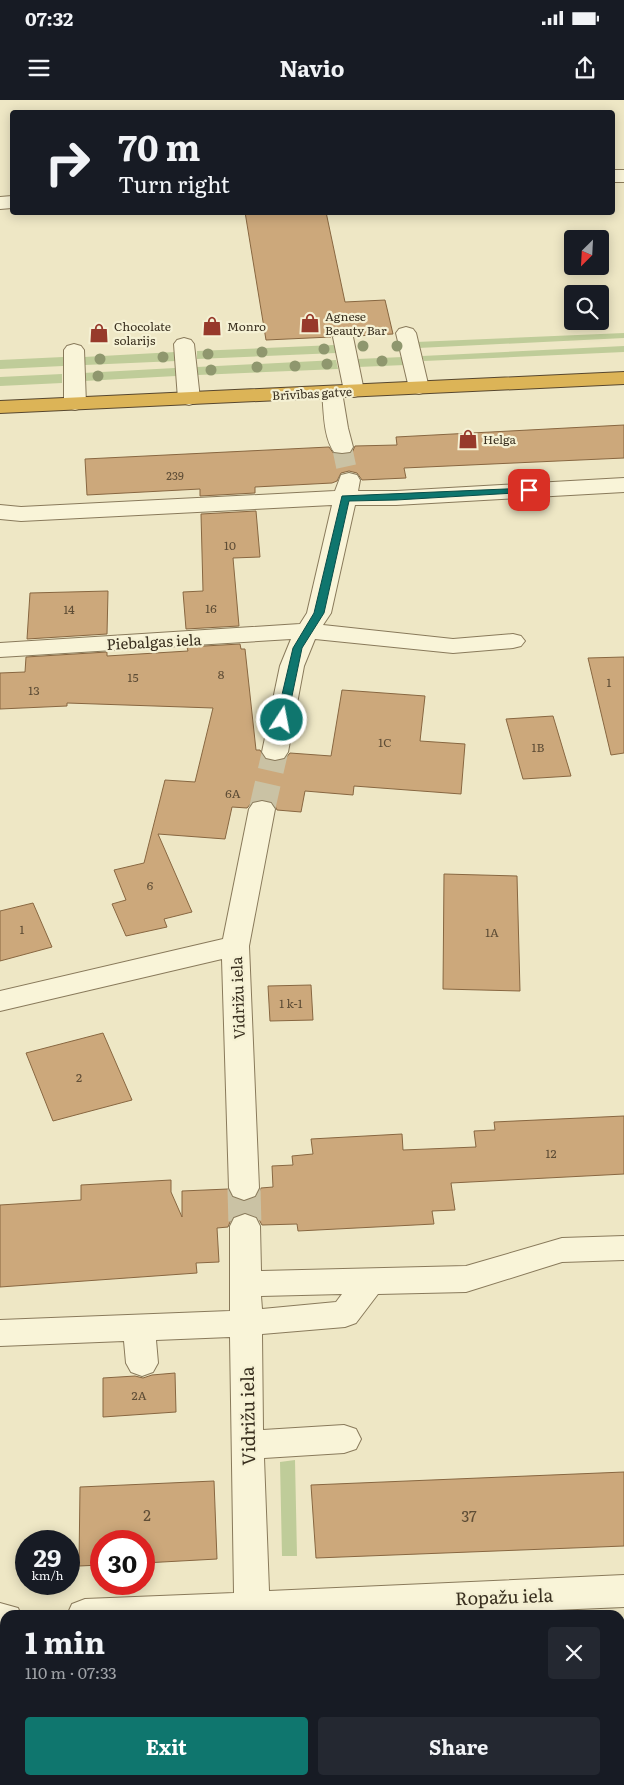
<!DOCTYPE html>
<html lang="en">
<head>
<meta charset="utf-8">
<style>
  :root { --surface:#171b24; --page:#242831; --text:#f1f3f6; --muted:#9ea1a6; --accent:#0f766e }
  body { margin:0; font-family:Literata,serif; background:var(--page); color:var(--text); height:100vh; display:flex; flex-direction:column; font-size:19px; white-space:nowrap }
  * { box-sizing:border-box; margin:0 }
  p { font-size:16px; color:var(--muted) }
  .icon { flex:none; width:28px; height:28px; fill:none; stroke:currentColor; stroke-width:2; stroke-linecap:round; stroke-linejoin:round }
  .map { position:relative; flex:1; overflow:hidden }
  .details { position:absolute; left:0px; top:1510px; width:625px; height:175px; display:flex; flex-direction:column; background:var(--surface); border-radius:15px 15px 0 0; box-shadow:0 2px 12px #0003 }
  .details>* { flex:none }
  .guide { position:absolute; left:10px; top:10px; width:605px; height:105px; border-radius:5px; box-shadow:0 2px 12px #0003; background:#171b24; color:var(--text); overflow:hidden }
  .needle { width:32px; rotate:204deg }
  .tools { position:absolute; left:564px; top:130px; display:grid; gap:10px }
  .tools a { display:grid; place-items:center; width:45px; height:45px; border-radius:5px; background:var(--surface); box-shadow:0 2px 12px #0003; font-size:25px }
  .speed { position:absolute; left:15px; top:1430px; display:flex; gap:10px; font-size:25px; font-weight:700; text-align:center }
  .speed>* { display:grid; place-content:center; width:65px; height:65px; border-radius:50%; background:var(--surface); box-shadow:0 2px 12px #0003; line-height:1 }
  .speed small { font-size:12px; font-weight:400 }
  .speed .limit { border:8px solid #d22; background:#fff; color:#111 }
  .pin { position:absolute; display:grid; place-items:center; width:42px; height:42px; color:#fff; margin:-21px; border-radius:10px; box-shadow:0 2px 8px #0006 }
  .me { position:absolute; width:55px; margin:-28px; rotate:11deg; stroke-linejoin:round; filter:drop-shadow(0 0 4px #0008) }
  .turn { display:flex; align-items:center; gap:18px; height:105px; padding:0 25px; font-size:22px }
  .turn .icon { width:65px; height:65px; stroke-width:2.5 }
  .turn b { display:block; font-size:35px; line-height:42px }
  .round { display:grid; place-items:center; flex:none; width:52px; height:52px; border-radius:5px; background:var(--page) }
  .overview { display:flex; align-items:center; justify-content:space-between; height:85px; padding:0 25px }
  h1 { font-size:30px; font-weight:700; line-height:38px }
  .action { display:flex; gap:10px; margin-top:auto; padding:10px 25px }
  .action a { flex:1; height:58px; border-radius:5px; background:var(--accent); color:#fff; font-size:20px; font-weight:700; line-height:58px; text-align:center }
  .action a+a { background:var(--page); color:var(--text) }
  .status { display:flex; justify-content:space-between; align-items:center; height:35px; padding:0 25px; background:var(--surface); direction:ltr }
  .status svg { height:14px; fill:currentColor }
  header { display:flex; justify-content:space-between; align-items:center; height:65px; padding:0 25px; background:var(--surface); font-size:22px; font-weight:700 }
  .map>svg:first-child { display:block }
</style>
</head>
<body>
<div class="status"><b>07:32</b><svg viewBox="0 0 49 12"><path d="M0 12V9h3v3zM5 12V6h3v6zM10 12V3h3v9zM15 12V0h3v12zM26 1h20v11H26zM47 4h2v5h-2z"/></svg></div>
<header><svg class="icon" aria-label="menu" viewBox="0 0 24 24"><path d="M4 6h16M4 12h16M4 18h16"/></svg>Navio<svg class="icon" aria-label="share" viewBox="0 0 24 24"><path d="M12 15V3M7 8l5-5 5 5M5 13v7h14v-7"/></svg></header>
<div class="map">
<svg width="624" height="1685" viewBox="0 0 624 1685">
  <rect width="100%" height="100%" fill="#eee7c5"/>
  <path fill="#bfcc99" d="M624,233V238L418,248L416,242Z
    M334,245L336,253L197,259V251Z
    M624,246V252L424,261L422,256Z
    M175,252L176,261L85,265L84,257Z
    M63,257V266L0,269V260Z
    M403,257L405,265L358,267L357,259Z
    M336,260L338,269L198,275L197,267Z
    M175,268L176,276L84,281L83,273Z
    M62,274V283L0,286V277Z
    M295,1360L297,1456H282L280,1362Z
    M620,1602H624V1685H495V1680H620Z"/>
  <path fill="#cca87b" stroke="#886741" d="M245,112H326L345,202L385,200L393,234L355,236L351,231L342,229L334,232L331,237L266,240Z
    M624,325V358L404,368L406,378L362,380L357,373L349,371L341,373L337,381L332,383L255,387V393L200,396V389L87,395L85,359L329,347L334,354L342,355L352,353L355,346L397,345L396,337Z
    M256,411L260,457L233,458L239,526L186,529L183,492L203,491L201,414Z
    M108,491L107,534L27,539L30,493Z
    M240,544L241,549H245L256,650H260L266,660L275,662L284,660L290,653L331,656L342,590L425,596L420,641L465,644L461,694L354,686L353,695L305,691L301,712L277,710L273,702L262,699L253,701L247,708L232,707L225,739L158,734L192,812L164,819L167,827L126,836L112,804L126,800L114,770L144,763L165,680L195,682L213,608L67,603V606L0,609V573L25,572L26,557L107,552V556L188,551L187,547Z
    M624,557V653L611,655L588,558Z
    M553,616L571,676L523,679L506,619Z
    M444,774L517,776L520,891L443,889Z
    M33,803L52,847L0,861V811Z
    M311,885L313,920L270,921L268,886Z
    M103,933L132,1000L53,1021L26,953Z
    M624,1016V1074L451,1083L455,1110L432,1111L434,1124L298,1131L297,1124L262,1125L257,1116L244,1112L232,1117L228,1127L217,1128L219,1162L196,1163L197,1173L0,1187V1105L81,1100V1085L171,1080V1092L182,1117V1091L228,1089L232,1098L243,1102L256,1098L261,1088L273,1087L272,1066L293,1065L292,1056L313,1054L311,1039L402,1034L403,1050L476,1047L474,1031L495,1030L494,1022Z
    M175,1273L176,1312L103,1317V1278L135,1276L143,1278L152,1275Z
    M624,1372V1446L316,1458L311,1385Z
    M214,1381L217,1459L144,1463V1441H101V1465L79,1466L80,1387Z"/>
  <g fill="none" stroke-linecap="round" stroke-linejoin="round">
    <path stroke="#cac2a4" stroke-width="20" stroke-dasharray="20 10" stroke-linecap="butt" d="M342,347L349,380"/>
    <path stroke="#cac2a4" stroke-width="26" stroke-dasharray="26 13" stroke-linecap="butt" d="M262,709L275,652"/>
    <path stroke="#cac2a4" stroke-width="33" stroke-dasharray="33 16" stroke-linecap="butt" d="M244,1088L245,1126"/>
    <defs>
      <path id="minor" d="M612,70H624V82H612Z
        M12,96V108L0,109V97Z
        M406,227L413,229L416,233L429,288L426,292L419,294L412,292L409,288L396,233L399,229Z
        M343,231L350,233L353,237L364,291L361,295L354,297L347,295L344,291L333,237L336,233Z
        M184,238L191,240L194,244L200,299L196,303L189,305L182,303L178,299L174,244L177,240Z
        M74,244L81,246L84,250L86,304L82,308L75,310L68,308L64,304V250L67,246Z
        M332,286L339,288L342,292L348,328L353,347L350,352L342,353L334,352C323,336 324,311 322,292L325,288Z
        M349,373L357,375L360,380L358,391H396L624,378V392L396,405H355L331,513L323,525L453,539L513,534L521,536L525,541L521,546L513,548L453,553L315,539L304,566L288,652L284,658L275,660L266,658L262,652L280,566L291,539L0,557V543L300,524L307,513L332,405L21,421L0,419V405L21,407L335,391L341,375Z
        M262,701L271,703L275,709L249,846L259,1088L255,1096L244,1100L233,1096L229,1088L222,859L0,911V891L223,839L249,709L253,703Z
        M245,1114L256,1118L260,1126L261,1171L466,1166L562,1138L624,1136V1160L562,1162L466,1192L378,1194L356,1223L345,1227L262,1234L263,1330L344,1325L356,1329L361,1339L356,1349L344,1353L264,1358L269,1491L624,1475V1507L438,1515H67L72,1504L85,1499L234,1493L230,1237L156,1240L158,1263L153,1272L142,1276L131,1272L126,1263L124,1241L0,1246V1220L230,1211V1126L234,1118ZM342,1194L336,1202L262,1209L261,1196Z
        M0,1503L18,1508L21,1515H5V1535H0Z
        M30,1680H68V1685H30Z
        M144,1680H334L335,1681L333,1685H142Z"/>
      <path id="highway" d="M624,272V284L0,313V301Z"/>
    </defs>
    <use href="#minor" stroke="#897a5b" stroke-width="2"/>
    <use href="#highway" stroke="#57472f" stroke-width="2"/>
    <use href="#minor" fill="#f9f4d8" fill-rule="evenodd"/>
    <use href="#highway" fill="#dcb457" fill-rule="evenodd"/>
    <path stroke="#392f1f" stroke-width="1" d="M620,1537H624
      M620,1560L624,1559
      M0,1566H5
      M0,1591H5
      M477,1680L478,1685"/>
  </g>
  <g fill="#8f976e">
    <circle cx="363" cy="246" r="5.5"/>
    <circle cx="397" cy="246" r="5.5"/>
    <circle cx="324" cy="249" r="5.5"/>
    <circle cx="262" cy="252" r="5.5"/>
    <circle cx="208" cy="254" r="5.5"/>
    <circle cx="163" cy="257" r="5.5"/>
    <circle cx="100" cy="259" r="5.5"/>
    <circle cx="382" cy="261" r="5.5"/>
    <circle cx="327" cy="264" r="5.5"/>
    <circle cx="295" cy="266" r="5.5"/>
    <circle cx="257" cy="267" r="5.5"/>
    <circle cx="211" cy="270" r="5.5"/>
    <circle cx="98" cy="276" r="5.5"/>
  </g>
  <path fill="#0f766e" stroke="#0a4d48" d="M529,388H532V392L396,400L349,401L324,513L302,548L287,620L285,622H278L276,620L293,548L314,513L342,396Z"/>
  <defs>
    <symbol id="shop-bare" viewBox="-9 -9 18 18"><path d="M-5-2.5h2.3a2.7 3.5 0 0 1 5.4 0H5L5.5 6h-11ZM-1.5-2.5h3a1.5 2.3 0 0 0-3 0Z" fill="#973a2b" stroke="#f5f1d4" stroke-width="2.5" paint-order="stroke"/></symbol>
  </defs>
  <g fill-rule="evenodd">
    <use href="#shop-bare" x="296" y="209" width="28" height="28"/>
    <use href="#shop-bare" x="198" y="212" width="28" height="28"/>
    <use href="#shop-bare" x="85" y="219" width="28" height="28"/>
    <use href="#shop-bare" x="454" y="325" width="28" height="28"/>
  </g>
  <g text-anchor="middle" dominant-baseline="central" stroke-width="4.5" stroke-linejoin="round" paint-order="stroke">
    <g font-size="11" fill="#5e4d36">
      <text x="175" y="375">239</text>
    </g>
    <g font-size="12" fill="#392f1f" stroke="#f5f1d4" text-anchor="start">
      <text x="325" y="216">Agnese<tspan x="325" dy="14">Beauty Bar</tspan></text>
      <text x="114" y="226">Chocolate<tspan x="114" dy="14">solarijs</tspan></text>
      <text x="227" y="226">Monro</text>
      <text x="483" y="339">Helga</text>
    </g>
    <g font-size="12" fill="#392f1f" stroke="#f5f1d4">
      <text transform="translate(312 293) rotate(-3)">Brīvības gatve</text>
    </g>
    <g font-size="12" fill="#5e4d36">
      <text x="230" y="445">10</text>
      <text x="211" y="508">16</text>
      <text x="69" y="509">14</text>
      <text x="221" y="574">8</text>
      <text x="133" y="577">15</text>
      <text x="609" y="582">1</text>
      <text x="34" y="590">13</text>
      <text x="385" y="642">1C</text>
      <text x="538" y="647">1B</text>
      <text x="233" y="693">6A</text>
      <text x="150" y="785">6</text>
      <text x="22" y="829">1</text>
      <text x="492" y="832">1A</text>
      <text x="291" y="903">1 k-1</text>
      <text x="79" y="977">2</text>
      <text x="551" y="1053">12</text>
      <text x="139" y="1295">2A</text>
    </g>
    <g font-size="15" fill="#392f1f" stroke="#f5f1d4">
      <text transform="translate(154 541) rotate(-3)">Piebalgas iela</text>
      <text transform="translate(237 898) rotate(-92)">Vidrižu iela</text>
    </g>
    <g font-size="15" fill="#5e4d36">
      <text x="147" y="1414">2</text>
      <text x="469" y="1415">37</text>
    </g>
    <g font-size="18" fill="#392f1f" stroke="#f5f1d4">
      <text transform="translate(247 1316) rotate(-91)">Vidrižu iela</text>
      <text transform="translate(504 1496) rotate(-2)">Ropažu iela</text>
    </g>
  </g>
</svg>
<div class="tools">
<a><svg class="needle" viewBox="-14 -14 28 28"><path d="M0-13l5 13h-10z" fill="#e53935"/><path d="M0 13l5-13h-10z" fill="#9ea1a6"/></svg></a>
<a><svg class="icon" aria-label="search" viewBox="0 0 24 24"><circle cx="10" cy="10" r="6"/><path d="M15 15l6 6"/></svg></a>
</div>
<div class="speed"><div>29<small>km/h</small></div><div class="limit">30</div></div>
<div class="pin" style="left:529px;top:390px;background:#d93025"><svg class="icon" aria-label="arrive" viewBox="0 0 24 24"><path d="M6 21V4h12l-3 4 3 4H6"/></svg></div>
<svg class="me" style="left:282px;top:620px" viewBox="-20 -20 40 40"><circle r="17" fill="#0f766e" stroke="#fff" stroke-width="3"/><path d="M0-11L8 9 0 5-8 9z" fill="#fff"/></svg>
<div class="guide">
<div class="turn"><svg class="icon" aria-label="right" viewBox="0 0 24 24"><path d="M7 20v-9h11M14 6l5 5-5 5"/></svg><div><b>70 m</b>Turn right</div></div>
</div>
<section class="details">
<div class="overview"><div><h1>1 min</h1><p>110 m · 07:33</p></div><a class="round"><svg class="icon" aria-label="close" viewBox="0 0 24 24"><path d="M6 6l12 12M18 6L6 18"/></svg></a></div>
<div class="action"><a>Exit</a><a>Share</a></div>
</section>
</div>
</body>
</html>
